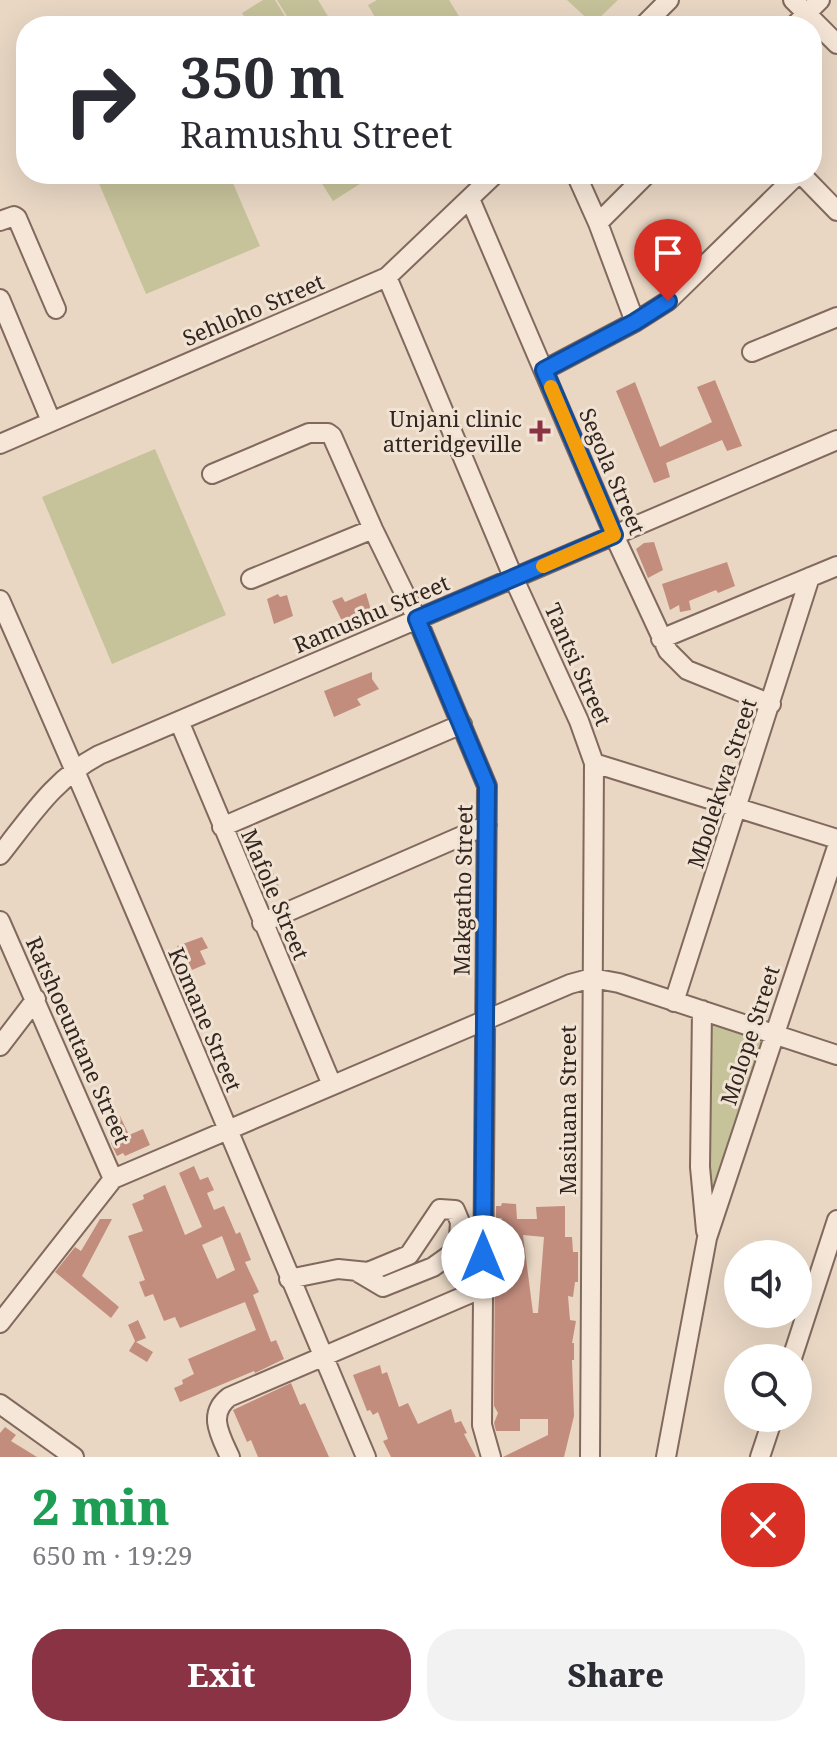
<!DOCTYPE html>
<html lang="en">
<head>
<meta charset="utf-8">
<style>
  :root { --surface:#fff; --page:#f2f2f3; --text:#2b2b33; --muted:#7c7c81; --accent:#8a3345 }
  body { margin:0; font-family:"Noto Serif",serif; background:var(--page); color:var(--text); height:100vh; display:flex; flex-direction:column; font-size:30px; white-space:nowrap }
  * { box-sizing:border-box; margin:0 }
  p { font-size:26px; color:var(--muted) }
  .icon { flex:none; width:44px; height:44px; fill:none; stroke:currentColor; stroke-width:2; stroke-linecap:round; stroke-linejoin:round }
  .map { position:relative; height:1457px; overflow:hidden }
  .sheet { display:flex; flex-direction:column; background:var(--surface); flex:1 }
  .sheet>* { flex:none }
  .guide { position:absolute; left:16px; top:16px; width:806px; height:168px; border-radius:32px; box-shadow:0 8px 32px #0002; background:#fff; color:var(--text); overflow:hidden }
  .fabs { position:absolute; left:724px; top:1240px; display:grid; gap:16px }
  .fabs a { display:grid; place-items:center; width:88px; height:88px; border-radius:50%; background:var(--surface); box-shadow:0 8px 32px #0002; font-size:40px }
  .pin { position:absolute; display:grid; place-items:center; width:68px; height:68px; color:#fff; margin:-82px -34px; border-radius:50% 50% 50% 0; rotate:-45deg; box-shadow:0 0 8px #0007 }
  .pin .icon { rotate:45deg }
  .me { position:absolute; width:88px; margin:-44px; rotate:0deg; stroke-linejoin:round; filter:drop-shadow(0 0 6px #0008) }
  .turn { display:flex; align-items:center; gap:28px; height:168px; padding:0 32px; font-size:36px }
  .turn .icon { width:104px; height:104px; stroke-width:2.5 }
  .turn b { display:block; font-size:56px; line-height:68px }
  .round { display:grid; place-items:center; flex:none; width:84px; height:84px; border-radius:32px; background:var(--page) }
  .summary { display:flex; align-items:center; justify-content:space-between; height:136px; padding:0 32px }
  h1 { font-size:48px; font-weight:800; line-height:60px; color:#1e9e55 }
  .button { display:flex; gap:16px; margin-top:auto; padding:16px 32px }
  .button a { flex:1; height:92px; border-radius:32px; background:var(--accent); color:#fff; font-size:32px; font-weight:800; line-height:92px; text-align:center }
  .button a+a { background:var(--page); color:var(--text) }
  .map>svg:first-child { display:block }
</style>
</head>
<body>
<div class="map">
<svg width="837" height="1457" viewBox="0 0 837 1457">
  <rect width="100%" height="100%" fill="#e9d7c4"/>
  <path fill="#c6c29a" d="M263,0H275L291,26H250L242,13Z
    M277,0H318L334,26H293Z
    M377,0H449L465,26H380L368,5Z
    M567,0H618L593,24Z
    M95,174H229L260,246L146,294Z
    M316,174H358L363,182L333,201Z
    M155,449L226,615L112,664L42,497Z
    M710,1021L766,1039L715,1198H710Z"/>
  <path fill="#c38d7e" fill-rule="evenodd" d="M715,380L742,446L727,451L722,440L666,463L670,477L654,483L616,391L635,382L660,447L712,422L697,387Z
    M654,542L663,570L648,578L636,549L644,543Z
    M727,562L735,586L718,593L716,590L689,601L691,610L680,612L679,605L670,610L662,584Z
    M366,593L371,610L342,621L332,601L342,597L345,602Z
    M278,594L280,597L287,595L293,616L274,624L267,599Z
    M372,672V679L379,689L357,699L361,705L334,717L324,691Z
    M272,870L280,889L268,893L260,875Z
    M202,937L208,948L200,951L206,964L192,970L186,957L179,961L174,951L178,949L177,946Z
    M120,1116L129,1135L143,1129L150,1145L125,1156L123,1153L117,1156L111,1143L119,1139L111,1120Z
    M194,1166L200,1180L208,1177L214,1190L207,1193L214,1210L224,1206L236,1234L240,1232L251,1260L245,1262L259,1292L253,1295L271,1342L276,1340L284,1359L255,1373L254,1371L180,1402L174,1388L183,1384L182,1380L194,1374L188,1359L256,1330L245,1302L180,1328L175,1317L164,1321L153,1294L145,1297L139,1282L145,1280L128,1236L143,1231L132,1204L144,1199L143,1195L165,1185L185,1235L202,1227L179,1173ZM222,1236L235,1270L217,1279L202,1245Z
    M502,1203L516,1204L517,1219H537L536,1207L565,1206V1237H572L573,1252H578V1282H575L573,1297L568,1296L570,1320L576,1321L572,1343H574V1360H572L574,1416L564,1457H503L548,1435V1419H520V1431H496L494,1423L498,1413L494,1406L495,1236H498L502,1218H496V1206H501ZM523,1235L544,1237L538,1313H533Z
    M100,1219H112L82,1276L119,1307L111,1318L55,1272L75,1247L81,1251Z
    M138,1320L146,1338L136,1342L153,1352L147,1362L129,1351L135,1341L128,1325Z
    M380,1365L382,1374L387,1372L399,1407L408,1403L418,1424L451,1409L455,1423L461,1421L467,1433L464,1434L476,1457H391L383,1441L388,1439L378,1412L373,1415L370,1410L367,1411L353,1375Z
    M291,1383L300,1405L305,1403L329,1457H258L251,1440L247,1442L233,1410Z
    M5,1427L16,1435L11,1441L37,1457H0V1433Z"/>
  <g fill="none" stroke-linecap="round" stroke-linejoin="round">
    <defs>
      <path id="minor" d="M793,0L837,44
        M643,26L669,0
        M794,26L820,0
        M576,174L598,223L635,322
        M801,174L837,211
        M470,199L614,535L668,651L687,670L771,704
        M0,221L14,216L17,218L56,309
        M598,223L647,174
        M387,277L514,579L579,721L594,763L590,1457
        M0,299L51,421
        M752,352L837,317
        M544,370L635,322L668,301L798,174
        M0,444L387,277L495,174
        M212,474L309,433H328L332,436L373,529L417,619L487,786L482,1425L491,1457
        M251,579L373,529
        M0,600C126,884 245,1171 366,1457
        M661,639L837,566
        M179,721L332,1085
        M594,763L837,839
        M222,827L462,724
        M0,855C31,816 54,779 99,755L837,440
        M0,921L113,1179
        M262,923L487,825
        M674,1002L810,577
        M702,1010L700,1167L706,1231
        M0,1046L36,999
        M289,1279L338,1269L368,1272L409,1255L440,1209L455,1210L460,1222L459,1238L454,1252L433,1267L383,1287L356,1271
        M0,1323L113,1179L570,984L592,978L619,983L837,1055
        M792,1358L837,1220
        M0,1404L74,1457
        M230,1457C220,1435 207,1414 229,1397L483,1288
        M666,1457L707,1238L837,847
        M760,1457L773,1418"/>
    </defs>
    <use href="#minor" stroke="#82695d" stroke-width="22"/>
    <use href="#minor" stroke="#f5e6d7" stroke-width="18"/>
  </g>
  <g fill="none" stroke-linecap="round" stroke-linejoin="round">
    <defs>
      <path id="route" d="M483,1257L487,786L417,619L614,535L544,370L635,322L668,301"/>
    </defs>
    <use href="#route" stroke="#114b97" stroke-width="20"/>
    <use href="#route" stroke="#1a73e8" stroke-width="14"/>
    <path stroke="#f59e0b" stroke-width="14" d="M543,566L614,535L551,387"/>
  </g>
  <path fill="#8a3345" stroke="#f1e3d3" stroke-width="3" d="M536 419h8v8h8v8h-8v8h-8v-8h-8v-8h8z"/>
  <g text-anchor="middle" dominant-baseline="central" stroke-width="6" stroke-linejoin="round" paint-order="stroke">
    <g font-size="22" fill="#33251f" stroke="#f1e3d3">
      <text transform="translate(253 309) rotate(-23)">Sehloho Street</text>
      <text transform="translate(613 471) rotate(67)">Segola Street</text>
      <text transform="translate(371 613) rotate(-23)">Ramushu Street</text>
      <text transform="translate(579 664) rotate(66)">Tantsi Street</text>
      <text transform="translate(721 783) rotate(-72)">Mbolekwa Street</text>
      <text transform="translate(462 890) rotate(-89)">Makgatho Street</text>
      <text transform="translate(276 894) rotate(67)">Mafole Street</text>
      <text transform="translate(206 1019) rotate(67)">Komane Street</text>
      <text transform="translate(749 1035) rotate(-72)">Molope Street</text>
      <text transform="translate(79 1040) rotate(66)">Ratshoeuntane Street</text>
      <text transform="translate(567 1110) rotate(-90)">Masiuana Street</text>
    </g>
    <g font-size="22" fill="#33251f" stroke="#f1e3d3" text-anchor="end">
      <text x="522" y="418">Unjani clinic<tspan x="522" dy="25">atteridgeville</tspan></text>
    </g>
  </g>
</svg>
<div class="fabs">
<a><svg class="icon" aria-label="sound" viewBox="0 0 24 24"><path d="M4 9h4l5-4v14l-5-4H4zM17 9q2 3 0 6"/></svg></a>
<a><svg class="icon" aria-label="search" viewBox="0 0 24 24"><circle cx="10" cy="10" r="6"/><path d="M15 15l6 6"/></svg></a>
</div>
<div class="pin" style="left:668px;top:301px;background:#d93025"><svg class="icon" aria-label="arrive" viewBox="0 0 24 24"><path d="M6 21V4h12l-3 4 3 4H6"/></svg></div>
<svg class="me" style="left:483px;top:1257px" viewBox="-20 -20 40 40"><circle r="19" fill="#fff"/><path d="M0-13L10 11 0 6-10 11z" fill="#1a73e8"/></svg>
<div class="guide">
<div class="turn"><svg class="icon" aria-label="right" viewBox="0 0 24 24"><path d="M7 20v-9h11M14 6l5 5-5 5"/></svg><div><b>350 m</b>Ramushu Street</div></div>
</div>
</div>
<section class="sheet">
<div class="summary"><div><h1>2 min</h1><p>650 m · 19:29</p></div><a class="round" style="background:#d93025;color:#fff"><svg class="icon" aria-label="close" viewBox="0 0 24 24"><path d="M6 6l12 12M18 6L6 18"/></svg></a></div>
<div class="button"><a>Exit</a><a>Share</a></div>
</section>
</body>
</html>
